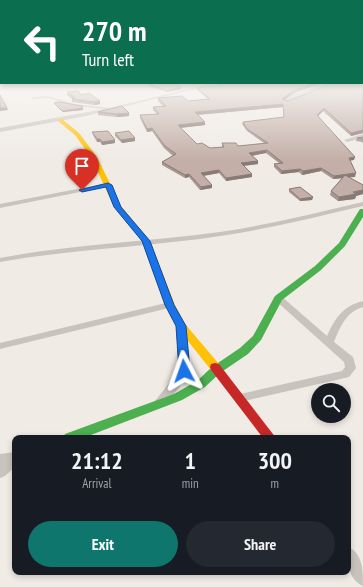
<!DOCTYPE html>
<html lang="en">
<head>
<meta charset="utf-8">
<style>
  :root { --surface:#171b24; --page:#242831; --text:#f1f3f6; --muted:#9ea1a6; --accent:#0f766e }
  body { margin:0; font-family:"PT Sans Narrow",sans-serif; background:var(--page); color:var(--text); height:100vh; display:flex; flex-direction:column; font-size:15px; white-space:nowrap }
  * { box-sizing:border-box; margin:0 }
  p { font-size:13px; color:var(--muted) }
  .icon { flex:none; width:22px; height:22px; fill:none; stroke:currentColor; stroke-width:2; stroke-linecap:round; stroke-linejoin:round }
  .map { position:relative; flex:1; overflow:hidden }
  .side { position:absolute; left:12px; top:435px; width:339px; height:140px; display:flex; flex-direction:column; background:var(--surface); border-radius:8px; box-shadow:0 2px 6px #0003 }
  .side>* { flex:none }
  .hud { position:absolute; left:0px; top:0px; width:363px; height:84px; box-shadow:0 2px 6px #0003; background:#0b6e4f; color:#fff; overflow:hidden }
  .tools { position:absolute; left:311px; top:383px; display:grid; gap:8px }
  .tools a { display:grid; place-items:center; width:40px; height:40px; border-radius:50%; background:var(--surface); box-shadow:0 2px 6px #0003; font-size:20px }
  .pin { position:absolute; display:grid; place-items:center; width:34px; height:34px; color:#fff; margin:-41px -17px; border-radius:50% 50% 50% 0; rotate:-45deg; box-shadow:0 0 4px #0007 }
  .pin .icon { rotate:45deg }
  .me { position:absolute; width:44px; margin:-22px; rotate:356deg; stroke-linejoin:round; filter:drop-shadow(0 0 3px #0008) }
  .turn { display:flex; align-items:center; gap:14px; height:84px; padding:0 16px; font-size:18px }
  .turn .icon { width:52px; height:52px; stroke-width:2.5 }
  .turn b { display:block; font-size:28px; line-height:34px }
  .eta { display:flex; justify-content:space-evenly; align-items:center; height:68px; text-align:center }
  .eta b { font-size:24px; font-weight:700; line-height:28px }
  .cta { display:flex; gap:8px; margin-top:auto; padding:8px 16px }
  .cta a { flex:1; height:46px; border-radius:24px; background:var(--accent); color:#fff; font-size:16px; font-weight:700; line-height:46px; text-align:center }
  .cta a+a { background:var(--page); color:var(--text) }
  .map>svg:first-child { display:block }
</style>
</head>
<body>
<div class="map">
<svg width="363" height="587" viewBox="0 0 363 587">
  <rect width="100%" height="100%" fill="#f0ebe5"/>
  <g fill="none" stroke-linecap="round" stroke-linejoin="round">
    <path fill="#c9c3be" fill-rule="evenodd" d="M212,83H219L86,116L0,132V128L104,109L74,106L48,98L31,99L33,97L48,96L74,104L110,108Z
      M327,83H333C319,92 301,94 287,102L283,101L294,94Z
      M363,134V138L347,142L344,140Z
      M108,183L110,184V186L0,208V204Z
      M363,202V206C316,217 268,229 220,236C147,247 73,249 0,262V258C73,244 147,242 220,232C268,225 316,213 363,202Z
      M278,295L281,296L327,336C335,318 343,306 363,301V307C346,312 340,327 334,342L353,357L356,368L349,377L345,378L240,402L236,401L234,398L236,395L240,394L342,371L345,367L344,362L275,300L273,298Z
      M170,302L175,305L173,307L0,349V343Z
      M181,323L186,326C188,356 195,373 171,397C167,403 163,408 156,405L154,402L176,375L178,359L176,326Z
      M15,452V467L5,476L0,478V454Z
      M348,547C363,553 363,571 363,586C347,579 348,561 348,547Z"/>
    <path fill="#4caf50" fill-rule="evenodd" d="M355,83H360L363,85V88Z
      M360,209H363V217L345,246L321,270L282,300L261,340L248,354L220,373L205,387L182,400L83,438H63L65,434L174,394L197,381L212,367L240,348L253,336L275,296L315,266L339,243Z"/>
    <path fill="#ffc107" fill-rule="evenodd" d="M58,119H62L79,133L97,157L121,206L150,241L175,305L185,324L219,364L220,367L219,370H211L176,326L165,305L142,241L114,207L91,157L75,135L58,121Z"/>
    <path fill="#c62828" fill-rule="evenodd" d="M215,363L219,364L276,438H263L211,370L210,367L211,364Z"/>
  </g>
  <path fill="#a89690" fill-rule="evenodd" d="M148,83H173L181,89L167,92L149,86V84Z
    M218,83H322L294,93L284,100L288,101L363,88V133L351,136L323,111L318,116L354,160H350L355,177H348L363,185V194L356,196L355,199L338,201L330,195L331,191L342,178L333,179L321,171L302,175L299,172L281,174L274,167V164L279,163L266,153L252,156L258,161V164L244,166L252,174V177L226,181L219,173L204,176L212,185V188L200,190L189,177L185,178L162,165V162L173,156L164,148L152,131L147,132L140,118V115L157,114L153,110V107L163,106L158,101V98L188,101L208,99L197,90V88L219,86L218,85ZM283,107L284,117L243,122L242,124L247,131L264,143L238,146L222,143V147L210,148L197,144L180,128L205,125V122L197,115Z
    M67,92L81,95L100,101V104L95,105L72,102V99L67,95Z
    M54,103L83,108V110L63,112Z
    M98,112L129,113V116L117,117L98,115Z
    M92,132L115,143L102,145L100,142H97L93,135Z
    M115,133L135,138V141L122,143L115,136Z
    M363,137V143L362,142L356,141L357,138Z
    M289,189L313,197L312,200L300,201L289,192Z"/>
  <path fill="#887a75" d="M315,83H322L294,93L282,102V99L294,90Z
    M181,87V89L167,92V91Z
    M100,101V104L95,105L94,102Z
    M283,104V107L194,115L195,112Z
    M0,108H7L8,110L0,111Z
    M83,108V110L63,112L62,111Z
    M324,108L323,111L316,118L317,115Z
    M129,113V116L117,117V114Z
    M205,122V125L178,128V125Z
    M152,128V131L147,132V129Z
    M363,130V133L351,136V133Z
    M135,138V141L122,143L121,140Z
    M97,139H100V142H97Z
    M115,140V143L102,145V142Z
    M267,150L266,153L249,156V153Z
    M355,157L354,160L348,161L349,158Z
    M258,161V164L241,166V163Z
    M321,168V171L302,175L303,171Z
    M300,169L299,172L281,174L282,171Z
    M219,170V173L201,176V173Z
    M356,173L355,177L333,179L334,176Z
    M189,174V177L185,178V175Z
    M252,174V177L226,181V178Z
    M212,185V188L200,190L201,187Z
    M363,190V194L356,196L355,199L338,201L339,197Z
    M313,197L312,200L300,201V199Z"/>
  <path fill="#c3afa7" stroke="#887a75" fill-rule="evenodd" d="M158,83H173L181,87L167,91L149,84Z
    M219,83H315L294,90L282,99L288,101L329,85L332,83H355L363,88V130L351,133L324,108L317,115L355,157L349,158L356,173L334,176L321,168L303,171L300,169L282,171L274,164L283,163L267,150L249,153L258,161L241,163L252,174L226,178L219,170L201,173L212,185L201,187L189,174L185,175L162,162L176,154L164,145L152,128L147,129L140,115L159,114L153,107L166,106L158,98L182,96L188,101L210,99L197,88L223,85ZM283,104L284,117L243,122L247,129L268,143L238,146L236,143H222L224,147L210,148L202,143L197,144L178,125L205,122L195,112Z
    M78,91L81,95L89,93L100,101L94,102L72,99L75,98L67,92Z
    M0,95L7,108H0Z
    M60,102L82,106L83,108L62,111L54,103Z
    M122,106L129,113L117,114L98,112Z
    M108,131L115,140L102,142L100,139H97L92,132Z
    M129,131L135,138L121,140L115,133Z
    M363,137V139L357,138Z
    M345,175L363,185V190L353,192L356,194L339,197L331,191Z
    M300,187L313,197L300,199L289,189Z"/>
  <linearGradient id="sky" x2="0" y2="1"><stop stop-color="#8bbad8"/><stop offset="0.49" stop-color="#f8f6f3"/><stop offset="1" stop-color="#f8f6f3" stop-opacity="0"/></linearGradient>
  <rect width="363" height="160" fill="url(#sky)"/>
  <path fill="#1a73e8" stroke="#114b97" d="M108,183L112,185L121,207L150,241L174,305L186,326L190,371L188,373L184,375L179,371L176,326L165,305L142,241L114,207L106,187L82,192L79,190Z"/>
</svg>
<div class="tools">
<a><svg class="icon" aria-label="search" viewBox="0 0 24 24"><circle cx="10" cy="10" r="6"/><path d="M15 15l6 6"/></svg></a>
</div>
<div class="pin" style="left:82px;top:190px;background:#d93025"><svg class="icon" aria-label="arrive" viewBox="0 0 24 24"><path d="M6 21V4h12l-3 4 3 4H6"/></svg></div>
<svg class="me" style="left:184px;top:371px" viewBox="-20 -20 40 40"><path d="M0-17L14 15 0 8-14 15z" fill="#1a73e8" stroke="#fff" stroke-width="4"/></svg>
<div class="hud">
<div class="turn"><svg class="icon" aria-label="left" viewBox="0 0 24 24"><path d="M17 20v-9H6M10 6l-5 5 5 5"/></svg><div><b>270 m</b>Turn left</div></div>
</div>
<section class="side">
<div class="eta">
<div><b>21:12</b><p>Arrival</p></div>
<div><b>1</b><p>min</p></div>
<div><b>300</b><p>m</p></div>
</div>
<div class="cta"><a>Exit</a><a>Share</a></div>
</section>
</div>
</body>
</html>
